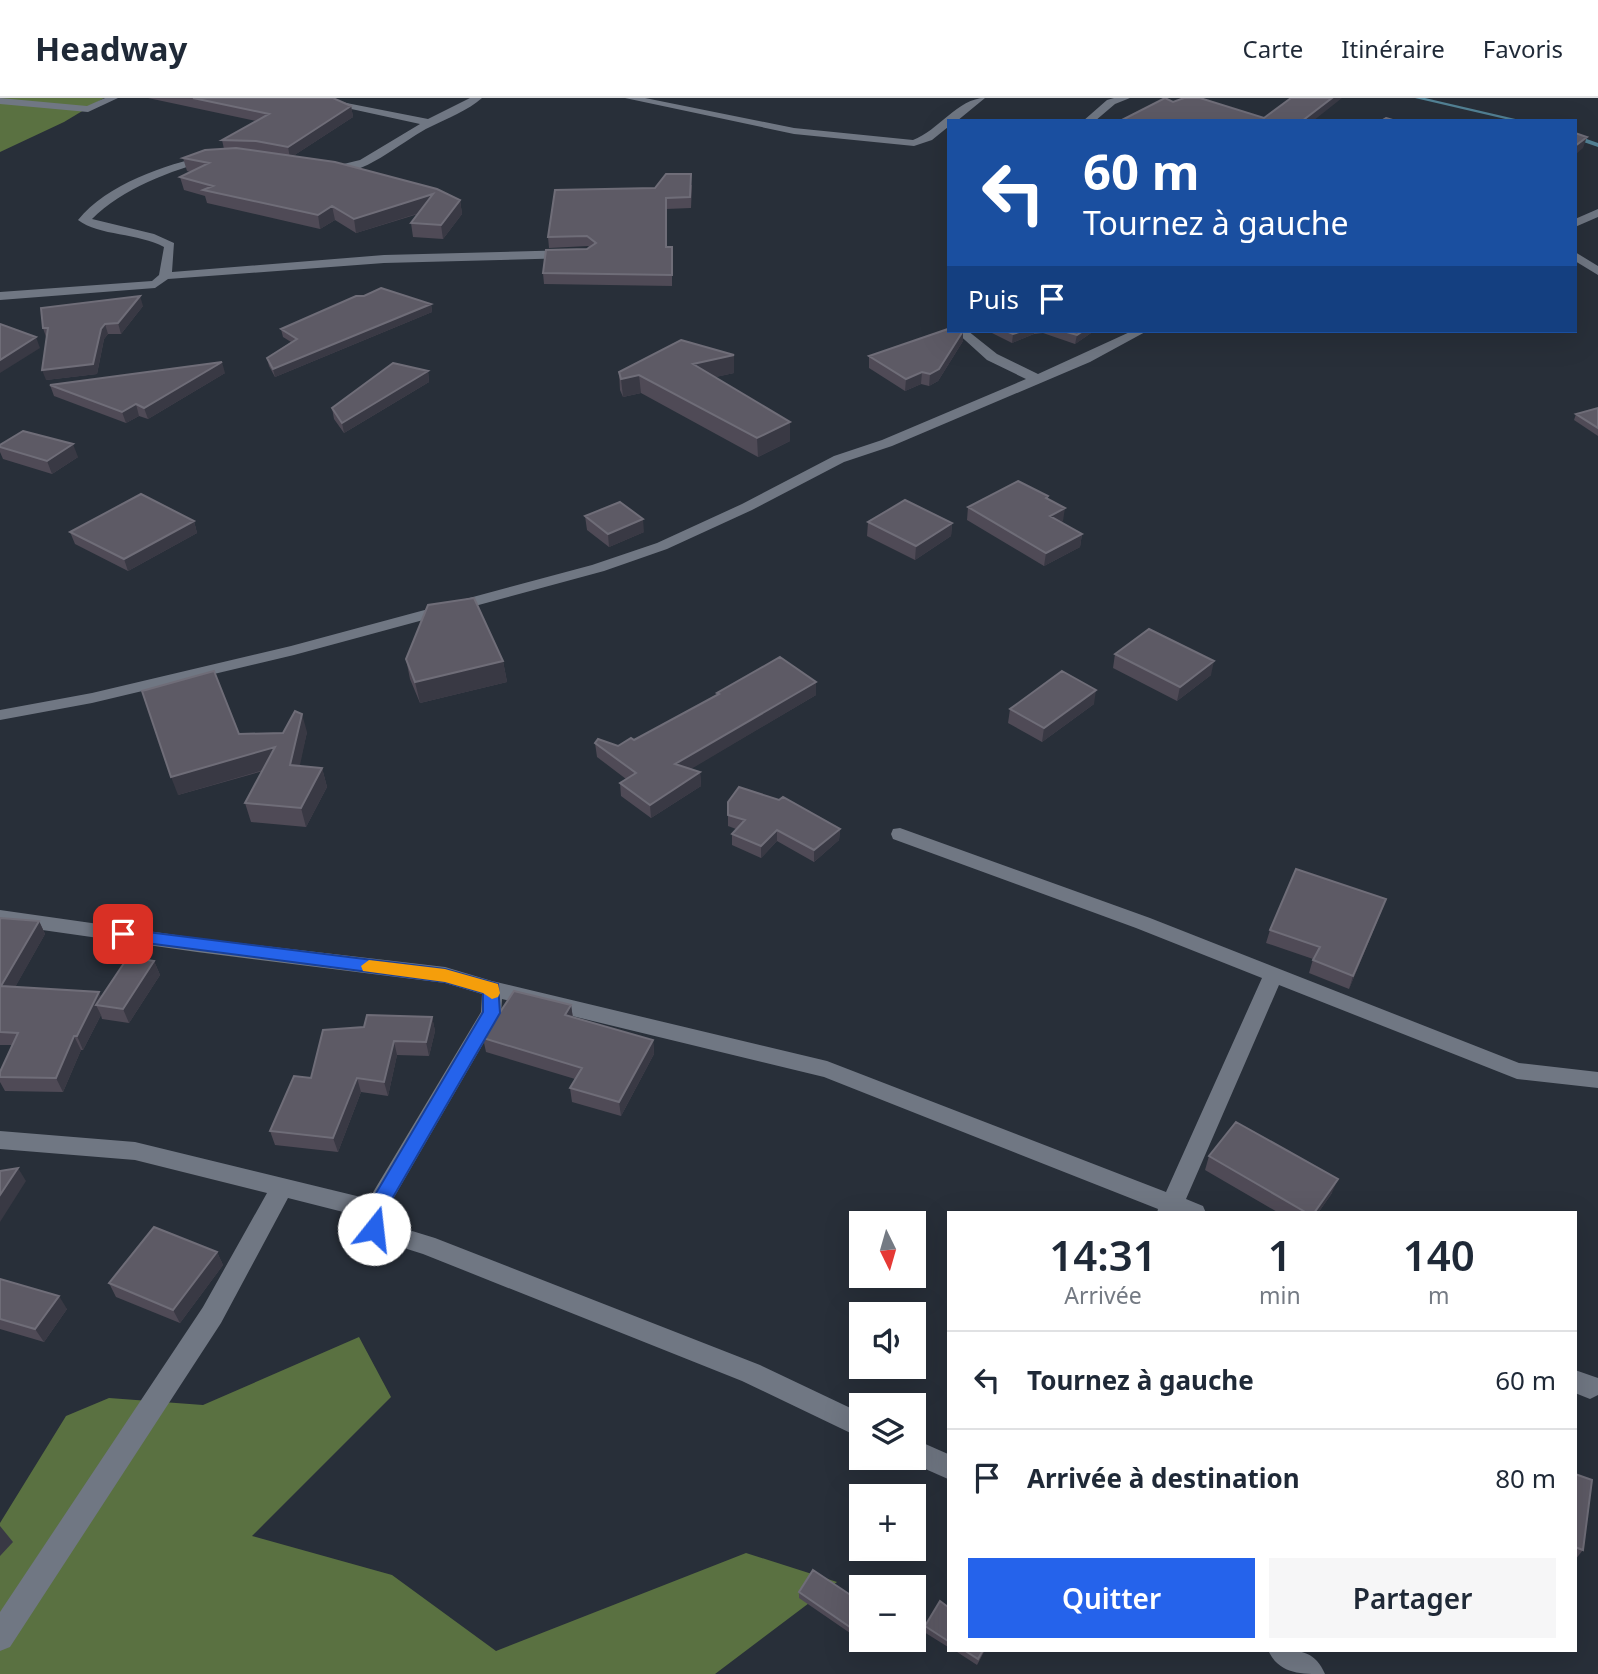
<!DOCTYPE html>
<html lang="fr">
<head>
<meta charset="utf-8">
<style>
  :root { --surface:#fff; --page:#f6f6f7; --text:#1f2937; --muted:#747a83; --line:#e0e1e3; --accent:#2563eb }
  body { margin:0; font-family:"Noto Sans",sans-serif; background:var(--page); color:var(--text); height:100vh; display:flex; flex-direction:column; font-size:26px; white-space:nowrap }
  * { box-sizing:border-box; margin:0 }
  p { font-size:23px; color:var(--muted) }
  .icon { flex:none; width:38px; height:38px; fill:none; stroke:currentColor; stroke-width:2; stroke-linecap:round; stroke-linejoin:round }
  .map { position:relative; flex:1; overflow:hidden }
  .drawer { position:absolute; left:947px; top:1113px; width:630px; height:441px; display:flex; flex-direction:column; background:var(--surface); border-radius:0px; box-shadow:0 7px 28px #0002 }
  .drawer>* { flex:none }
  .top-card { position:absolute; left:947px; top:21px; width:630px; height:214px; border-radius:0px; box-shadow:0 7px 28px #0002; background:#1a4fa0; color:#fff; overflow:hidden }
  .needle { width:46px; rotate:175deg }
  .fabs { position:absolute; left:849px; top:1113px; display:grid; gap:14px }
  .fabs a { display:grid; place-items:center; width:77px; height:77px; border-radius:0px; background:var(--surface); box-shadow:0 7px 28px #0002; font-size:35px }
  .pin { position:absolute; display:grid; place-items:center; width:60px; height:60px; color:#fff; margin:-30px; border-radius:14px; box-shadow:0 4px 10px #0006 }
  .me { position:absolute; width:77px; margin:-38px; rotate:16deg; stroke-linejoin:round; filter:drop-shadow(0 0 5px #0008) }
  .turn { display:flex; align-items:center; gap:24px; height:147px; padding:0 21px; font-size:32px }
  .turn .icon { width:91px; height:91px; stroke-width:2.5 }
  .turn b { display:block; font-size:49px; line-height:60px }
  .then { display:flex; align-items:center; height:66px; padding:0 21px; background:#0003; gap:14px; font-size:26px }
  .eta { display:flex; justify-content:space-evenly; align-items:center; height:119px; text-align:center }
  .eta b { font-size:42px; font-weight:600; line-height:49px }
  .button { display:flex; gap:14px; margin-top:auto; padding:14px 21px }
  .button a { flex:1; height:80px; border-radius:0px; background:var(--accent); color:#fff; font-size:28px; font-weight:600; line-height:80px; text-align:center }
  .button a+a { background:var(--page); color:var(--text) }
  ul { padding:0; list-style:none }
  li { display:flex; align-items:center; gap:21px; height:98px; padding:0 21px; border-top:2px solid var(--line) }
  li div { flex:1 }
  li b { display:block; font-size:26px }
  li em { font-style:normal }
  header { display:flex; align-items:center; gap:42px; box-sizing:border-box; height:98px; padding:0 35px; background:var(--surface); border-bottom:2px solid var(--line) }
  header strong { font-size:33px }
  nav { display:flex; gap:38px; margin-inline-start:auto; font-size:24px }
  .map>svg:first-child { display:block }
</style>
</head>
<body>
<header>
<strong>Headway</strong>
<nav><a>Carte</a><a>Itinéraire</a><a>Favoris</a></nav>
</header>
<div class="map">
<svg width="1598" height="1576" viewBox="0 0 1598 1576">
  <rect width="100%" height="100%" fill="#282f39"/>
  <path fill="#5a7141" d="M0,0H104L64,24L0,54Z
    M359,1239L391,1299L252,1438L392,1477L496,1553L746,1455L837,1484L715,1576H0V1425L66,1318L109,1300L203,1307Z"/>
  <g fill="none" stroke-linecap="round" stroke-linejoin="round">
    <path fill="#528194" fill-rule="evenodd" d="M1415,0H1425L1524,23H1514Z
      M1575,37L1598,45V49L1575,41Z"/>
    <path fill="#707783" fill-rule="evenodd" d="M0,0L87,8L105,0H118L88,14L0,6Z
      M301,0H321L428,21L470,0H482C469,12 446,21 430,29C405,40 350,91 323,71L360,62L420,26Z
      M625,0H645L794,30L913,42C938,33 958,0 985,0L957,23H948V29L932,42L914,48L794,36Z
      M1114,0H1130L1115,6L1095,23H1083L1107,2Z
      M208,57L213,60L212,62C171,72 122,91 92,121L154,136L174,145L172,174L384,157L572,152L578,156L572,160L384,165L168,181L155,190L0,202V194L152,183L159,177L164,149C139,135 99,138 78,122C107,86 165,67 208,57Z
      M1598,111V119L1575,129V121Z
      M1575,154L1598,168V177L1575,163Z
      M955,233H968L997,256L1038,276L1132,233H1147L1090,264L892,348L844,364L752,412L667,451L604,473L294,557L92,605L0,622V612L92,595L291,548L592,467L657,445L742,406L834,358L882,342L1026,281L987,262Z
      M900,730L1150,820L1519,965L1598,974V990L1517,981L1279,887L1186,1101L1203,1108L1206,1115H1157L1158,1111L824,979L502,901L501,915L386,1113V1125L435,1140L760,1267L861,1315V1340L742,1283L423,1156L366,1138L362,1131L363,1119L288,1100L221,1225L10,1549L0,1553V1514L203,1209L267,1095L135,1062L0,1051V1033L135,1044L369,1101L481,914L482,896L445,885L197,854L0,826V812L197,840L445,869L492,883L827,963L1166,1094L1262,880L1136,830L893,741L891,736L893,731Z
      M1575,1272L1598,1280V1297L1590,1301L1575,1295Z
      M914,1341L948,1356V1381L905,1362L914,1360Z
      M1268,1552C1293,1552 1314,1549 1325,1576C1300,1576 1279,1576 1268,1552Z"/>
  </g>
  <path fill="#4f4a56" d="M148,0H333L351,8L353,19L293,58L460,102L462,116L443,141L413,139L411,125L418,116L356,135L335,122L320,131L207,105L205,98L184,92L180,79L190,74L187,73L183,60L224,51L222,42L256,23Z
    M692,87L691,110L666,111L667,149H672V188L544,186L543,175L589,149L588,148L549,150L548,139L655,90Z
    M431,206L432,214L275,279L269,268L267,260L291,244L283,239L281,231Z
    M143,208L121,236H108L104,241L97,276L46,282V239L43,230Z
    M988,233H1094L1075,246L1043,235L1034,236L1012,245Z
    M963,243L938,283L929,288L921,286L905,293L869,270V258Z
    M428,273L429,284L344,335L334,321L332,310Z
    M619,274L734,275L715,279L790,343L758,359L641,295L623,299L620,292Z
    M225,275L148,321L139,318L126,325L54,298L50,287Z
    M1598,310V338L1574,322L1576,316Z
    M0,347L78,359L52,376L3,361L0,354Z
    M1048,398V401L1063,423L1060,424L1082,436L1080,449L1044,468L967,422L968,409Z
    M585,418L644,434L609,449L587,432Z
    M194,423L197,435L128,473L75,446L70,434Z
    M868,424L952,425L951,438L915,462L867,438Z
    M1115,556L1211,577L1177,603L1113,570Z
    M406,561L503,563L507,584L420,605L410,581Z
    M717,595L816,597L690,671L700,674L701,688L651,720L621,698L620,685L626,681L597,659L595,645L618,648L634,642L717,598Z
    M1094,606L1042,644L1008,625L1010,611Z
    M307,634L299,668L322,670L327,689L306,729L251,724L245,705L263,673L178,697L239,636Z
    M728,704L840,731L839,742L814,764L777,743L761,760L732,747V736L736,731L728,728Z
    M1381,814L1349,891L1309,875L1313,861L1266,845L1270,832Z
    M0,820L39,823L45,836L15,889L101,899L154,863L160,877L129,925L102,921L101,917L83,952H81L63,994L5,993L0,984V974L12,947H0Z
    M571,907L573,920L653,942L654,956L621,1018L572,1004L570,990L575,981L486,954L483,940Z
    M432,919L435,933L429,958L397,957L388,998L361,994L338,1054L275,1047L270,1033L311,980L364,929Z
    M1209,1058L1332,1095L1318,1115H1279L1205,1072Z
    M217,1154L223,1167L180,1225L116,1199L109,1185Z
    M0,1181L67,1211L44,1244L0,1231Z
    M1575,1376L1583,1452L1575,1462Z
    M799,1494L861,1504L850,1535L799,1500Z
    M948,1509V1549L924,1534L925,1528Z
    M954,1552H985L977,1567Z"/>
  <path fill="#393944" d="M1332,0H1342L1313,23H1302Z
    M351,8L353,19L290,60L288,49Z
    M1587,39L1583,50L1575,57V48Z
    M433,96L435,110L356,135L354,121Z
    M460,102L462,116L443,141L441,127Z
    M332,108L335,122L320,131L318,117Z
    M140,198L143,208L121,236L118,225Z
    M431,206L432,214L275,279L273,271Z
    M105,226L108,236L104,241L97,276L46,282L42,272Z
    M963,233V243L938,283L929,288L930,276Z
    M1022,233H1034V236L1012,245L1013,236Z
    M1083,233H1094L1075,246L1077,237Z
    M36,239L40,250L0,275V262Z
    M734,257V275L694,284L693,266Z
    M222,264L225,275L148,321L144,310Z
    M428,273L429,284L344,335L342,325Z
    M922,274L921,286L905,293L906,281Z
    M639,277L641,295L623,299L621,281Z
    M136,306L139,318L126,325L122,314Z
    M790,324V343L758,359L757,340Z
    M73,346L78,359L52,376L47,363Z
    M1065,410L1063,423L1048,431L1050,418Z
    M643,421L644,434L609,449L608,436Z
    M194,423L197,435L128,473L124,461Z
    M952,425L951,438L915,462L916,448Z
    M1082,436L1080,449L1044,468L1046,455Z
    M503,563L507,584L420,605L415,584Z
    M1214,563L1211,577L1177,603L1180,589Z
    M816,584V597L676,680L675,666Z
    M1096,592L1094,606L1042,644L1044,630Z
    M302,616L307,634L296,686L290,667Z
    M275,649L281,667L178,697L171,679Z
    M322,670L327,689L306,729L301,710Z
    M700,674L701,688L651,720L650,707Z
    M840,731L839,742L814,764V752Z
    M777,732V743L761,760V748Z
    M1386,801L1381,814L1349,891L1353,878Z
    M39,823L45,836L8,902L1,888Z
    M154,863L160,877L129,925L123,911Z
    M99,894L105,908L96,907L101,917L83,952L77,938Z
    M571,907L573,921L565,917Z
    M432,919L435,933L429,958L426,944Z
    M74,938L81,952L63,994L56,980Z
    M653,942L654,956L621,1018L619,1004Z
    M394,943L397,957L388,998L384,984Z
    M357,980L361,994L338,1054L333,1040Z
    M18,1070L26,1083L0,1124V1097Z
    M1338,1081L1332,1095L1318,1115H1314Z
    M217,1154L223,1167L180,1225L173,1212Z
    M59,1198L67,1211L44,1244L35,1231Z
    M0,1428L13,1444L0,1458Z
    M861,1513V1518L850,1535V1529Z"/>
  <path fill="#5d5a65" stroke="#6f6d78" stroke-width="2" d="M193,0H333L351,8L288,49L256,43L222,42L269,16Z
    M1165,0L1173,4L1184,0H1200L1264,20L1291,0H1332L1302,23H1120Z
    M1386,20L1396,23H1381Z
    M1575,35L1587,39L1575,48Z
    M236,50L335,64L437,91L460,102L441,127L411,125L433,96L354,121L332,108L318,117L203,92L213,88L180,79L209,65L183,60L205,52Z
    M666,76H691L690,99L666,100V149H672V177L543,175L546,152L587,151L596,145L587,138L548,139L555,92L655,90Z
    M381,190L431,206L273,271L267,260L297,241L281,231L356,198H364Z
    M140,198L118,225L105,226L101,231L93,266L42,272L48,230H43L41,210Z
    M0,226L36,239L0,262Z
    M948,231V233H963L939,271L930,276L922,274L906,281L869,258Z
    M1006,233H1022L1013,236Z
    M1063,233H1083L1077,237Z
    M681,242L734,257L693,266L790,324L757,340L639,277L621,281L619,274Z
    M222,264L144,310L136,306L122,314L50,287Z
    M393,265L428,273L342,325L332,310Z
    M1598,310V330L1576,316Z
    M23,333L73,346L47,363L0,349V347Z
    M1018,383L1048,398L1046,400L1065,410L1050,418L1082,436L1046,455L968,409Z
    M141,396L194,423L124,461L70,434Z
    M905,402L952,425L916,448L868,424Z
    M620,404L643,421L608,436L585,418Z
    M474,500L503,563L415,584L406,561L428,507Z
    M1149,531L1214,563L1180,589L1115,556Z
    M780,559L816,584L675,666L700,674L650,707L620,685L636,675L595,645L598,641L618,648L631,640L634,642L719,596L717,595Z
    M214,573L239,636L283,635L295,613L302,616L290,667L322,670L301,710L245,705L275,649L171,679L142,593Z
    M1062,573L1096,592L1044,630L1010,611Z
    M739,689L779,702L783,699L840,731L814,752L777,732L761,748L732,736L745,722L728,717V704Z
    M1296,771L1386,801L1353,878L1313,862L1320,849L1270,832Z
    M0,820L39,823L1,888L99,894L77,938H74L56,980L0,979V974L18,935L0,934Z
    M128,859L154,863L123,911L96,907Z
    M514,893L571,907L565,917L653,942L619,1004L570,990L582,970L483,940Z
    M367,917L432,919L426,944L394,943L384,984L357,980L333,1040L270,1033L294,978L311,980L323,932L364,929Z
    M1236,1024L1338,1081L1314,1115H1307L1209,1058Z
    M18,1070L0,1097V1073Z
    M154,1129L217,1154L173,1212L109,1185Z
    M0,1181L59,1198L35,1231L0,1221Z
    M1575,1376L1592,1382L1583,1452L1575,1449Z
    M813,1472L861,1504V1513L850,1529L799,1494Z
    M940,1503L948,1509V1543L925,1528Z
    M964,1552H983L978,1561Z"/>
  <path fill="#2563eb" stroke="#184099" stroke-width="2" d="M123,831L445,871L498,886L500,915L385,1113L381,1136L374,1139L368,1136L365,1131L366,1112L483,914V895L445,884L123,842L115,836Z"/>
  <path fill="#f59e0b" d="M369,862L445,871L498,886L500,895L498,899L492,901L483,895L445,884L363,873L361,868Z"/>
</svg>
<div class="fabs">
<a><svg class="needle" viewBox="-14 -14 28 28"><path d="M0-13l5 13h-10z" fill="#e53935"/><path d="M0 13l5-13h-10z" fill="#747a83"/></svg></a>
<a><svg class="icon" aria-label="sound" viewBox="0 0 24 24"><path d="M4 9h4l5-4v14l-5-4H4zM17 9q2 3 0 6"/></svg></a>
<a><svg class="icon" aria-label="layers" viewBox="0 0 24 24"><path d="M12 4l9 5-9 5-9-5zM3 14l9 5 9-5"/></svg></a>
<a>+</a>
<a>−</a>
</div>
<div class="pin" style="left:123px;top:836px;background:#d93025"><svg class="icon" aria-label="arrive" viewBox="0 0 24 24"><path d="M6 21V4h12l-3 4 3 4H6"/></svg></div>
<svg class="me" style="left:374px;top:1131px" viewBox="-20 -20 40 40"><circle r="19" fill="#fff"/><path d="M0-13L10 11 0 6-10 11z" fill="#2563eb"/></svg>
<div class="top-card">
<div class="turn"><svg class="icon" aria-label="left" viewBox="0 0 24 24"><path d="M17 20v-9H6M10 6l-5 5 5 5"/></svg><div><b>60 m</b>Tournez à gauche</div></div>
<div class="then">Puis<svg class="icon" aria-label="arrive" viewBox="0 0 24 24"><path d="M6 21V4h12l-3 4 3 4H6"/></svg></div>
</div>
<section class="drawer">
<div class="eta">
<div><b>14:31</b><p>Arrivée</p></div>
<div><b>1</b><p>min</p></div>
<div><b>140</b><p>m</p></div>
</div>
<ul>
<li><svg class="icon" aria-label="left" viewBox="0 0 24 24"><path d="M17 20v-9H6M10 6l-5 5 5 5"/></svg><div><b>Tournez à gauche</b></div><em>60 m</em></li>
<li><svg class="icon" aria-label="arrive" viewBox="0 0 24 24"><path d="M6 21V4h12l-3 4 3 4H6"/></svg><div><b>Arrivée à destination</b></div><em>80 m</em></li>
</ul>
<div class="button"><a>Quitter</a><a>Partager</a></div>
</section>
</div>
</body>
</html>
